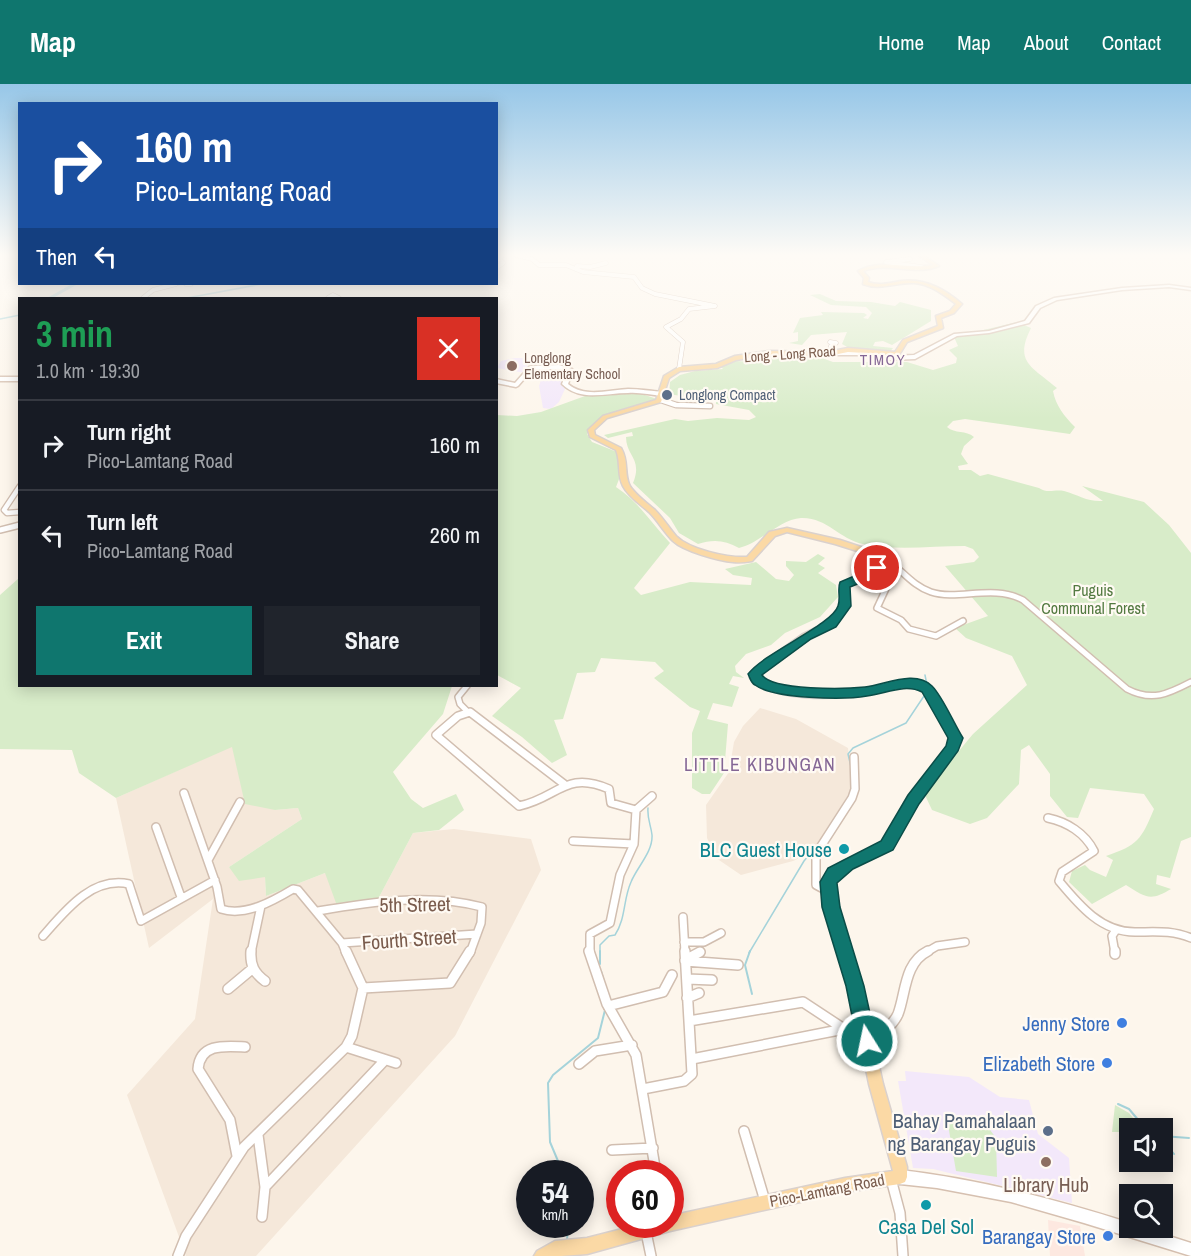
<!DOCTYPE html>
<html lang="en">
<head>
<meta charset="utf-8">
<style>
  :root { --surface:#171b24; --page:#20242c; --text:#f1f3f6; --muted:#9ea1a6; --line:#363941; --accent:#0f766e }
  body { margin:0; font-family:"Archivo Narrow",sans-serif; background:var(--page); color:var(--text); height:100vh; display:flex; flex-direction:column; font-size:22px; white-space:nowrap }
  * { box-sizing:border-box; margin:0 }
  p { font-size:20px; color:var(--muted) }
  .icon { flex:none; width:33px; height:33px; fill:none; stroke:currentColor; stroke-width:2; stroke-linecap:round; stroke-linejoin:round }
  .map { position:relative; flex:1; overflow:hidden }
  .drawer { position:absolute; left:18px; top:213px; width:480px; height:390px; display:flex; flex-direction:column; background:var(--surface); border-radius:0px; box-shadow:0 3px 15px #0003 }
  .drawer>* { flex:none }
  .guide { position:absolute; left:18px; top:18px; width:480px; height:183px; border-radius:0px; box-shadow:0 3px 15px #0003; background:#1a4fa0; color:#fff; overflow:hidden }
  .fabs { position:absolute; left:1119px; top:1034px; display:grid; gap:12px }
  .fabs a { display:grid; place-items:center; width:54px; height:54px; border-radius:0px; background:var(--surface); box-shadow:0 3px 15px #0003; font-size:30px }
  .speed { position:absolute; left:516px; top:1076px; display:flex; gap:12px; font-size:30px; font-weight:700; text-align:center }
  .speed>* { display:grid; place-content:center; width:78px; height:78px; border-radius:50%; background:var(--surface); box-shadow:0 3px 15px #0003; line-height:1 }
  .speed small { font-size:15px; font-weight:400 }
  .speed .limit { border:9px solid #d22; background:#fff; color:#111 }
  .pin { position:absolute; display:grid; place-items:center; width:51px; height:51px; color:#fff; margin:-26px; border:3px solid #fff; border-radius:50%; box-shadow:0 2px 6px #0007 }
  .me { position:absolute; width:66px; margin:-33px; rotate:350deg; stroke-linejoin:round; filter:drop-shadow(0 0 4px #0008) }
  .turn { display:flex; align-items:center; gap:21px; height:126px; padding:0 18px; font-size:27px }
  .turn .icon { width:78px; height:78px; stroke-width:2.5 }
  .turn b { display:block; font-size:42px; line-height:51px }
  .then { display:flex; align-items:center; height:57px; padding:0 18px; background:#0003; gap:12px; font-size:22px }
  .round { display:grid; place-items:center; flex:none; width:63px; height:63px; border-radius:0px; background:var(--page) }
  .summary { display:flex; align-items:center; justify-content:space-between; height:102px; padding:0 18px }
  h1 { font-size:36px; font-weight:700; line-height:45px; color:#1e9e55 }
  .primary-button { display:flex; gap:12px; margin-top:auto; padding:12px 18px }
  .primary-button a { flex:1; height:69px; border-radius:0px; background:var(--accent); color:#fff; font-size:24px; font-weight:700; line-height:69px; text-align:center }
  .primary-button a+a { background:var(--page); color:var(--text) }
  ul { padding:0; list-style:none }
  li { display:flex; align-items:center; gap:18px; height:90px; padding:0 18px; border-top:2px solid var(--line) }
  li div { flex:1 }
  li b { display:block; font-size:22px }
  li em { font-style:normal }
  header { display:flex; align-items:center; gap:36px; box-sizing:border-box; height:84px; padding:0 30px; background:var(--accent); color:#fff }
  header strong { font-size:28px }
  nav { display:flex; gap:33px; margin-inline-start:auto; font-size:21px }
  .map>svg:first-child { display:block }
</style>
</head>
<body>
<header>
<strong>Map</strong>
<nav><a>Home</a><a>Map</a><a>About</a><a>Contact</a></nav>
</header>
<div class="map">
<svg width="1191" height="1172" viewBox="0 0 1191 1172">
  <rect width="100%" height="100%" fill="#fdf6ec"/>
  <path fill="#f5e8da" d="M760,624L796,635L848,664L852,705L812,768L793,777L741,791L716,774L707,754L706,721L729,688L734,658L743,642Z
    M232,662L275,726L298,724L302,735L229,783L265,793L266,812L325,789L377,817L413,749L454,745L531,755L541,786L455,952L256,1172H186L127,1011L195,935L213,815L149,864L116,714Z"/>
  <path fill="#fde8e0" d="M1048,1136L1080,1142L1085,1172H1050Z"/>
  <path fill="#f3e8fa" d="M515,274H526L528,285L525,289L497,284L501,277Z
    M562,294L565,305L559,318L551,325L543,324L539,302L541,296Z
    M905,987L969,993L1000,1013L1029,1016L1038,1050L1069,1074L1072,1119L933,1085L913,1084L898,997H906Z"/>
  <path fill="#d8ecc9" d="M820,210L836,217L871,218L895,222L900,218L931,226V237L892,261L883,257L875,258L873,262L893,264L889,269L849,264L842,260L847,248L811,251L802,261L789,259L798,257V248L793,249L800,234L823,231L821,228L864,229L867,231L863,234L868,235L872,229L866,223L831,221L810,211Z
    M1017,238L1031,244C1014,278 1031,282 1057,304L1053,307C1056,322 1064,332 1075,343L1070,350L965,335L953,337L947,343C955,350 966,346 974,353L964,362L961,370L968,380L958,382L959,386H971L980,392L988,390L1039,404C1048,410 1054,405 1064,407C1079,411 1087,418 1103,417L1082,402L1144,418L1169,441L1191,469V753L1181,757L1170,794L1157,791L1156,800L1171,805C1150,818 1145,813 1126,801L1092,820L1069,798L1072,787L1085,781L1090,786L1106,793L1113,776L1106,772C1138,761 1141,756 1154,725L1144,710L1090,704L1078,734L1067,733L1050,712V690L1029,661L1021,666L1019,700L987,734L970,740L932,726L924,709L973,650L1027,601L1012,572L966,554L955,544L988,532L945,482L974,478L979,473L973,465L965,462C932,462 895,467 863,460C839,455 827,433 801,434C780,435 759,460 739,464C725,456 713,455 698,460L679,449L670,434L633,399C643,375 626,372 626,353L633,352L632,348L608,354L604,351L675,335L688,337L717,334L749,336L756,333L749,326L716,320V316L706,315L683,320L681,312L669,310L670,298L680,291L695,287L723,285L721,283L736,277L750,278L754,275L798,272L819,273L833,278H907L933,286L956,279L957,274L949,266L958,262L954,253Z
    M639,309L657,315L602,333L587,350L592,358L617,368L621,390L616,403C639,418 652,440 670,459L634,504L641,511L690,498L751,501L752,494L733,491L725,485L756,478L776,495L789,497L794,491L786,482V477L806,478L818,470L825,474L818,480L825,484L818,489L836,501L838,513L820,533L785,549L771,561L746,570L735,582L736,588L744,594L733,592L729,600L739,603L732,623L713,619L707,635L728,640L724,689L710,710H702L692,704V649L700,627L690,623L654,594L664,587L655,578L601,574L595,588L577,589L563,635L554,636L567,671L552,679L522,653L492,632L521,604L497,591V331L517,332L541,328L585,312Z
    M19,494L20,602H452L443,630L393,688L411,715L423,724L456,710L464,726L439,746L413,749L377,817L336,819L325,789L266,812L265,793L239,797L229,783L302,735L298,724L275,726L245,720L232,663L116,714L79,689L72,666L0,665V511Z
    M1115,1021L1129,1029L1141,1044H1130L1129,1048H1112Z
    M947,1035L985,1039L996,1054L997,1093L956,1087Z"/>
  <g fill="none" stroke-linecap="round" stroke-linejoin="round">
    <path stroke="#a5d3da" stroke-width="1.5" d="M176,201L182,200
      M187,214L262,200
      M0,235L20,231
      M925,591L927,601
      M851,683L848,670L853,664L906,639L926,609
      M600,869V861L609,852L615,851C626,834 623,816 631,798C637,783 653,768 652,751C651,741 647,735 648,724
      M749,869L804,777L819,759"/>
    <path stroke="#a5d3da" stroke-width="2" d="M600,867V880
      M750,867L745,881L752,910
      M601,887L605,901
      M1118,1020L1129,1025L1145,1044
      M1162,1052L1189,1054
      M1162,1055L1174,1070
      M563,1089L550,1058L548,999L553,991L598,954L605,926
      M567,1157L568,1140"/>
    <path fill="#bfe3e8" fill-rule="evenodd" d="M72,200H78L53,214H47Z"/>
    <defs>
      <path id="street-far4" d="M516,171L532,175L539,181H566L583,188L634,193L642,204L655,210L715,222L689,225L681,235L666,243L683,258L679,285
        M910,175L886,178L921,183L916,184
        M577,182L590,183L606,179
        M496,184L503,179L497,173L504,171
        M186,200H191
        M143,214L153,206L176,200
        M328,214L333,211L339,214
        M830,258L836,259L831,262L830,269"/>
      <path id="street-far3" d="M661,316L676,321L710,322
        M20,402L4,426L7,429L20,428"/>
      <path id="street-far2" d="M0,446L20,441
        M873,470C896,475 907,500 931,508C958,517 993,500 1023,516L1127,605C1152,618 1168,610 1191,598
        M877,481L890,496L877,524L901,536L909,545L936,552L963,537
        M467,602L458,613L460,620L467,627
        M468,629H471"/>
      <path id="street-far1" d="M564,700L470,628L458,632L436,651L519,722C558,714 565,686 609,705L611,719L636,726L634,760L620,791L610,839L590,850V869
        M184,709L217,803L221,825C245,833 273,817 293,805L298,806L342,859L346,869
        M636,726L652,712
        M1048,734C1067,738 1085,749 1094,767L1062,788L1059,797C1079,821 1101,848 1135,848C1155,848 1172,846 1191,854
        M156,743L181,813
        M573,757L634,760
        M208,776L240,718
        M829,808L816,801V770L852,714L855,705L854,673
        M318,827C371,818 429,809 482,823L481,839L470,869
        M683,833L685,869
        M43,852C65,827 92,792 129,800L141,837L215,796
        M684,858H704L721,849
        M342,859L477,850
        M251,869L261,822
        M925,869L937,862L965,858
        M1115,869L1112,852L1116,846"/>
      <path id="street" d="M251,867C250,881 254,889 265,897
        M589,867L607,920L636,971L656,1089
        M1115,867V870
        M685,876L700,868
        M685,877L738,881
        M687,895L712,896
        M363,904L450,899L470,867
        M228,905L252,885
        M687,914L699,909
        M608,922L663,908L672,891
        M689,937L803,918L844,945L865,951
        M868,962C877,953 893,942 898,930C906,909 904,879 928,867
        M346,963L396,979
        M692,975L844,945
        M579,980L595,967L632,961
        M643,1005L684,997L692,990L685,867
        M744,1047L765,1117
        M258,1051L265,1103L262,1133
        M612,1066L653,1064
        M237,1072L230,1036L198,985C200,959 225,962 245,963
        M891,1095L900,1129L903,1172
        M265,1103L385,976
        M646,1148L651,1172
        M178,1172L186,1152L244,1063L346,963L352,952L363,904L346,867"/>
      <path id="secondary" d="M1169,201L1191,204V206L1169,203L1122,206L1057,216L1040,224L1029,239L989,249L957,252L915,275L890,276L859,271H838L835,269L838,267H859L890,272L914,271L954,250L989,247L1025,237L1036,222L1054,214L1122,204Z
        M559,281L572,285L573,286L568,300C585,314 608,306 628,305C640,305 651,307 662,308L665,310L662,312C651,311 639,308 628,309C605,309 580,318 562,300L567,287L559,285H533L518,302L516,303L496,299V295L515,299L530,282Z
        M0,293H20V297H0Z
        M900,1086C979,1095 1054,1115 1130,1139V1143H1141L1191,1159V1172L1084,1139L1011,1118L937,1104L900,1100L895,1098L893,1093L895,1088Z"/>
      <path id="primary" d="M918,171H923L939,182C916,192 888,178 863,187L869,194L868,198C879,202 890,199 901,197C924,194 945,205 962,220L954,229L941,234L943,244L907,258L899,271L848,268L828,272L769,271L736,276L717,284L680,287L669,294L661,318L607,334L594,346L595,351L621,364C629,378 624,388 629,400C632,408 648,420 655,426C663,434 669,444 676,452C690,466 728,474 747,473L769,448L787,444L840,456L876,468L881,481L879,486L848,502L849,522L834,542L809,554L761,588L760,593C785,612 839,608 870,604C883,601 897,596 911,596C919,596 926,599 932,605L958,651L961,658L959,660L918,718L891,765L851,783L838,792L835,798L837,823L861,901L883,1000L907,1083V1093L905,1098L900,1100L845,1108L670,1147L587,1170L561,1172H534L537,1167L555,1157L587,1154L642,1140H670V1132L845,1094L893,1087L869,1000L849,901L825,823L823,798L830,786L843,777L883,759L910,712L951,658L949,651L925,610C922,606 919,603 914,603C898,600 883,608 868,610C837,615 772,619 750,594L754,585L803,550L828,538L841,522L840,501L872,485L873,481L870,471L835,460L787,448L775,452L752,477C746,478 739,479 733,478C719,477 683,467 673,457C664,448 658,437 649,428C641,421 628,412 623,402C617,391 621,378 616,366L590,353L588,346L603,332L656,316L664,292L679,283L716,280L735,272L769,267L828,268L848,264L895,268L903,256L938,242L936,232L950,227L956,220C944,211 930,200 914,199C897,198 880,207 863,200L864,194L858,187C880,174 908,186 933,181Z"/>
    </defs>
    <use href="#street-far4" stroke="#d1beb0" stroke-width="5"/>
    <use href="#street-far3" stroke="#d1beb0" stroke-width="7"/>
    <use href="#street-far2" stroke="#d1beb0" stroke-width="8"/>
    <use href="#street-far1" stroke="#d1beb0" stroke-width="10"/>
    <use href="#street" stroke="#d1beb0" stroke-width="12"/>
    <use href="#secondary" stroke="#d6c0b0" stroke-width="3"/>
    <use href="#primary" stroke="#dad1cd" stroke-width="3"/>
    <use href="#street-far4" stroke="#fff" stroke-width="4"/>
    <use href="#street-far3" stroke="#fff" stroke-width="4.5"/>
    <use href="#street-far2" stroke="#fff" stroke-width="5"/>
    <use href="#street-far1" stroke="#fff" stroke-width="7"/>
    <use href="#street" stroke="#fff" stroke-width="9"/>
    <use href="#secondary" fill="#fff" fill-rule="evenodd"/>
    <use href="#primary" fill="#fbd9a5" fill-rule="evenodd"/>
  </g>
  <linearGradient id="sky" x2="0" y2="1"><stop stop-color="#97c7e8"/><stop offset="0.51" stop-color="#fefbf6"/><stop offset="1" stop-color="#fefbf6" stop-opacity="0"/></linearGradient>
  <rect width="1191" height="335" fill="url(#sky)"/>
  <path fill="#0f766e" stroke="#0a4d48" stroke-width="1.5" d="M877,480L883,484L875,493L850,503L851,522L836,543L811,555L762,591C773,607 846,605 865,603C885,601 915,585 932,602C943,613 954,640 963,654L958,667L919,720L893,766L853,785L837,799L840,823L864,902L876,957L874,964L867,966L860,964L857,957L846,902L822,823L820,798L828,784L881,757L908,711L946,662L948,654L922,608C905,599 885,610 867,612C844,616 774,615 755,601C751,599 750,594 748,590C765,568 832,541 838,522C841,514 837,506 840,498L866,487Z"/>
  <g fill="#8d6e63" stroke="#fffaf3" stroke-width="2">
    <circle cx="512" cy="282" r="6"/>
    <circle cx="1046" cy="1078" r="6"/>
  </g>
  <g fill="#5c6f8a" stroke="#fffaf3" stroke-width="2">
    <circle cx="667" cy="311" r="6"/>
    <circle cx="1048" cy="1047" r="6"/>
  </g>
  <g fill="#0f9aa8" stroke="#fffaf3" stroke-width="2">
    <circle cx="844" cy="765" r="6"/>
    <circle cx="926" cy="1121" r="6"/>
  </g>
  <g fill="#3f7fe0" stroke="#fffaf3" stroke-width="2">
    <circle cx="1122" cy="939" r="6"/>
    <circle cx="1107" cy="979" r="6"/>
    <circle cx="1108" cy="1152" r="6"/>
  </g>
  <g text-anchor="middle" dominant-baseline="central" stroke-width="4.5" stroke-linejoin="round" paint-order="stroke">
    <g font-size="14" fill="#7a5c4d" stroke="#fffaf3">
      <text transform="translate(790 270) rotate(-4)">Long - Long Road</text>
    </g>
    <g font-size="14" fill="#785e54" stroke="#fffaf3" text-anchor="start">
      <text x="524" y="274">Longlong<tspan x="524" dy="16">Elementary School</tspan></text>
    </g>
    <g font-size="14" fill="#4e5e75" stroke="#fffaf3" text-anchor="start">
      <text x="679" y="311">Longlong Compact</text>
    </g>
    <g font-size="15" letter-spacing="1.5" fill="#846695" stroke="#fffaf3">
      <text x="883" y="275">TIMOY</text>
    </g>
    <g font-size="16" fill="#537a41" stroke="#fffaf3">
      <text x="1093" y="506">Puguis<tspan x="1093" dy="18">Communal Forest</tspan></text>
    </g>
    <g font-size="16" fill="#7a5c4d" stroke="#fffaf3">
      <text transform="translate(827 1106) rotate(-11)">Pico-Lamtang Road</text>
    </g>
    <g font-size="18" letter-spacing="1.5" fill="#846695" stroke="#fffaf3">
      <text x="760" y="680">LITTLE KIBUNGAN</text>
    </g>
    <g font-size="20" fill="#0d838f" stroke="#fffaf3" text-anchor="end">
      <text x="832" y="765">BLC Guest House</text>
      <text x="926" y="1142" text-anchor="middle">Casa Del Sol</text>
    </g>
    <g font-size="20" fill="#7a5c4d" stroke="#fffaf3">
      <text transform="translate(415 820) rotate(-1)">5th Street</text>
      <text transform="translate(409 855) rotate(-4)">Fourth Street</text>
    </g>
    <g font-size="20" fill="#366cbe" stroke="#fffaf3" text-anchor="end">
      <text x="1110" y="939">Jenny Store</text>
      <text x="1095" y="979">Elizabeth Store</text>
      <text x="1096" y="1152">Barangay Store</text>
    </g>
    <g font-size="20" fill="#4e5e75" stroke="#fffaf3" text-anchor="end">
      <text x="1036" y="1036">Bahay Pamahalaan<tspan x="1036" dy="23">ng Barangay Puguis</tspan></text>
    </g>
    <g font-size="20" fill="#785e54" stroke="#fffaf3">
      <text x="1046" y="1100">Library Hub</text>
    </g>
  </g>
</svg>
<div class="fabs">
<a><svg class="icon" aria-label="sound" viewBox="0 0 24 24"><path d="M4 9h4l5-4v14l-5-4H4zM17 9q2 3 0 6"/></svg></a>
<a><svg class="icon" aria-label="search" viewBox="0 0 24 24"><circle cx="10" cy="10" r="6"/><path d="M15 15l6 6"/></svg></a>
</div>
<div class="speed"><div>54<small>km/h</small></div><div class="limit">60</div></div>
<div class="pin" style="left:877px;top:484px;background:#d93025"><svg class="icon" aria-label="arrive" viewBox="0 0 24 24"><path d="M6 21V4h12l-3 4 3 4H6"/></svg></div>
<svg class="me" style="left:867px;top:957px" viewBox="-20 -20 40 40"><circle r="17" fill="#0f766e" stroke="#fff" stroke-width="3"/><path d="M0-11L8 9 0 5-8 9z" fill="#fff"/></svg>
<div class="guide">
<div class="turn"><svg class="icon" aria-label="right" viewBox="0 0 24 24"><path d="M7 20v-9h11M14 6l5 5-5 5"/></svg><div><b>160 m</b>Pico-Lamtang Road</div></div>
<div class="then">Then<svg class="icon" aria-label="left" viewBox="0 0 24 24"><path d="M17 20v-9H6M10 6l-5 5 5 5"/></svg></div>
</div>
<section class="drawer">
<div class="summary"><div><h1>3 min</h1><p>1.0 km · 19:30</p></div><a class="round" style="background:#d93025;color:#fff"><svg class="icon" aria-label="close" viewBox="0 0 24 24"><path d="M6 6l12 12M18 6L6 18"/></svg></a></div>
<ul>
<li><svg class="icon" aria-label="right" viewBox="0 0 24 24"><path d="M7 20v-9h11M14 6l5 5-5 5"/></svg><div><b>Turn right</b><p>Pico-Lamtang Road</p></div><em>160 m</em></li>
<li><svg class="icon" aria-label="left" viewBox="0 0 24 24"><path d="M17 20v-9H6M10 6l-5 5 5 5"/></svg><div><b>Turn left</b><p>Pico-Lamtang Road</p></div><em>260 m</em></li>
</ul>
<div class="primary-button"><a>Exit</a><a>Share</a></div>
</section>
</div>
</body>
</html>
